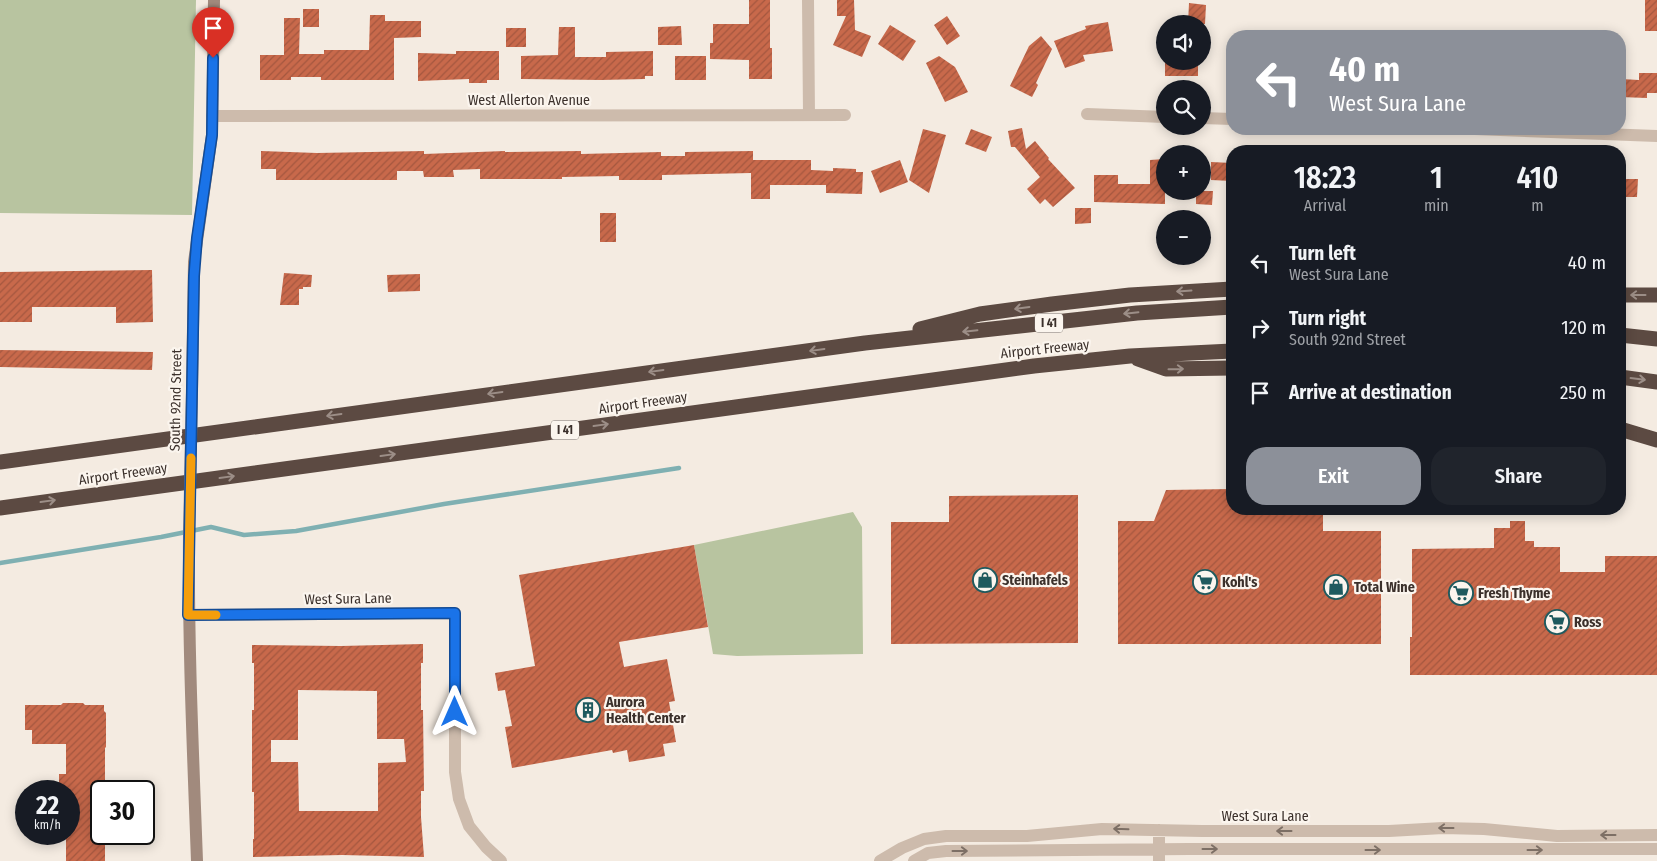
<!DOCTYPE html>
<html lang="en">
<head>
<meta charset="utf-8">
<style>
  :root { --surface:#171b24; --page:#20242c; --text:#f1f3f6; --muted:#9ea1a6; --accent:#8c9099 }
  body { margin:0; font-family:"Fira Sans Condensed",sans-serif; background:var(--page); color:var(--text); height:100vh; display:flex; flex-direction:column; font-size:19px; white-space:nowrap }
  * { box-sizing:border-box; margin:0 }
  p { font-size:16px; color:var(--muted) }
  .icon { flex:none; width:28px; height:28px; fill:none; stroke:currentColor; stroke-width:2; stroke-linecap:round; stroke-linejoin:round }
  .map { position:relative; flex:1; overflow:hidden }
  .details { position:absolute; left:1226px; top:145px; width:400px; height:370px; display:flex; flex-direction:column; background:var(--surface); border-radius:20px; box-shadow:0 2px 12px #0003 }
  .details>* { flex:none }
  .banner { position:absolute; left:1226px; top:30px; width:400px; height:105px; border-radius:20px; box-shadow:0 2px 12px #0003; background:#8c9099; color:#fff; overflow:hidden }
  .buttons { position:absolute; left:1156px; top:15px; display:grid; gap:10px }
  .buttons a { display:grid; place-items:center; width:55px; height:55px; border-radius:50%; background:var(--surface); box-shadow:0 2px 12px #0003; font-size:25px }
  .speed { position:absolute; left:15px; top:780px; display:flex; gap:10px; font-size:25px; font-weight:700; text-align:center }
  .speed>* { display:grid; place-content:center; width:65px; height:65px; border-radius:50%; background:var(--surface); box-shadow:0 2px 12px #0003; line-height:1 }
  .speed small { font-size:12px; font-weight:400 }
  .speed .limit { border:2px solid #111; border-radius:8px; background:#fff; color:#111 }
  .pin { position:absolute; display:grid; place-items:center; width:42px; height:42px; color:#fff; margin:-51px -21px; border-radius:50% 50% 50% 0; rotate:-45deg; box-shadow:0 0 5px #0007 }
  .pin .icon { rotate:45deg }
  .me { position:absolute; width:55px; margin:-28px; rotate:0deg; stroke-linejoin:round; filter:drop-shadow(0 0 4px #0008) }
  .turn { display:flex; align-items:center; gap:18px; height:105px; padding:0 20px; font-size:22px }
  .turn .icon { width:65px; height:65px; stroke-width:2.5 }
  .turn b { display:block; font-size:35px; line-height:42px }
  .eta { display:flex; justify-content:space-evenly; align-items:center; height:85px; text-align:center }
  .eta b { font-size:30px; font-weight:600; line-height:35px }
  .primary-button { display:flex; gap:10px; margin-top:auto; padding:10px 20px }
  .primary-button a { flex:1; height:58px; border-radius:20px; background:var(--accent); color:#fff; font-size:20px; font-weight:600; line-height:58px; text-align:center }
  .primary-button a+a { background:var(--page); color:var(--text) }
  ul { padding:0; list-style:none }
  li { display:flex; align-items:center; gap:15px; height:65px; padding:0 20px }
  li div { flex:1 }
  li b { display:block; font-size:19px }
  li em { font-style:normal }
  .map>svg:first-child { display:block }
</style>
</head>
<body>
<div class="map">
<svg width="1657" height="861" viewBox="0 0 1657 861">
  <defs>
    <pattern id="building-hatch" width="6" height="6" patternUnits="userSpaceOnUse" patternTransform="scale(1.25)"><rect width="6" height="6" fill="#c8694b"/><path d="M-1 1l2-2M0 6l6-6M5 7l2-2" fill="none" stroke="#a4573f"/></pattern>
  </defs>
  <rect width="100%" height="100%" fill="#f4ebe1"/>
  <path fill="#b8c4a0" d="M0,0H196L192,215L0,213Z
    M853,512L862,527L863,654L737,656L713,654L694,545Z"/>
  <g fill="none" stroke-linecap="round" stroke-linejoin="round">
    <path stroke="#7fb0b2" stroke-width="4.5" d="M0,563L161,537L211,527L244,535L296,531L444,504L679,468"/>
  </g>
  <path fill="url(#building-hatch)" fill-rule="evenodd" d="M749,0H770V48H772V79H749V60L710,59V43H713V24H749Z
    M837,0H854L855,30L871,36L862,57L833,45L846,16H837Z
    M1645,0H1657V31H1645Z
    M1189,3L1206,5L1205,24H1188Z
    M303,9H319V27H303Z
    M370,15H385V21H421V37L394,38V80H321V77H291V80H260V55H284V18H300L299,54H324V50H369Z
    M947,16L960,36L947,45L934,25Z
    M1108,22L1113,51L1083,55L1085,61L1065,68L1054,41L1086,29L1085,26Z
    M890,25L916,41L903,61L878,44Z
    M681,26L682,45H658V27Z
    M559,27H575V57H606V52L653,51V76H645V79L601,80L521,79V56L558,55Z
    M506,28H526V47H506Z
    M1041,36L1052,49L1036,83L1038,85L1032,97L1010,86L1029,46Z
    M456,51H499V80H487V83H469V79L418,81V53L456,54Z
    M675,56H706V80H675Z
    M939,56L955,67L968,92L945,102L926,63Z
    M1165,61H1198V76H1165Z
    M1639,73H1657V93H1647V98L1620,97L1621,79L1639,80Z
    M1022,128L1026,149L1035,141L1049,158L1048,159L1075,188L1053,207L1045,199L1040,204L1027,189L1040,177L1015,147H1011L1008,131Z
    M923,129L946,135L929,193L909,180Z
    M971,129L992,137L986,152L965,144Z
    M261,151L317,153L424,151V154L505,151V152L581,151V154L661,152V156H685V152L753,151V160H811V170L833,171V168L856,169V172H863L862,194L826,193V185H770V199H751V173L662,175V180H619V176L562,177V179H480V169L453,170L454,177H424L423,171H397V180H276V169H261Z
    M1165,159V204L1094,202V175H1118V184H1150V160Z
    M900,160L908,182L880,193L871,171Z
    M1211,162L1232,163V181L1211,180Z
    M1620,179H1638L1637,197H1620Z
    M1196,191H1213L1212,205L1196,204Z
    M1075,208H1091V223L1075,224Z
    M600,213H616V242H600Z
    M152,270L153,322L116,323V307H32V322H0V272Z
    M284,273L312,275L311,287H303V289H299V305H280Z
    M420,274V291L388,292L387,275Z
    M0,350L153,352L152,370L0,367Z
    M1232,489V509H1323V531H1381V644H1118V521H1154L1166,490Z
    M1078,495V643L891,644V522H949V496Z
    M1510,521H1525V541H1534V547H1560V572H1605V556H1657V675H1410V637H1412V549L1494,548V528H1510Z
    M694,545L708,627L619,642L624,667L667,659L675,701L669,702L676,742L663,744L665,756L629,762L627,750L613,753L612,750L512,768L505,727L512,726L505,690L498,691L495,673L535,666L519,575Z
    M423,644V663H421V710H423L424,791H421V817L424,857L342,855L253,857V839H254V792H252V710H254V663H252V645L341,646ZM298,690L377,691V739H404L406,762L378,763V811H299L298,762H271V740H298Z
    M63,703H83L85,705H104V711L106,713V747L105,748V791H101V834H105V861H66V834H69V791H59V774H66V744H32V730H25V705H61Z"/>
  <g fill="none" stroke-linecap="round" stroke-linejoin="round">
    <path stroke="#cdbbac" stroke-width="12" d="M808,0L809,115
      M1087,114L1165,117
      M212,116L845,115
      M1202,118L1232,119
      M1475,129L1657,136
      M189,615L455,613V772L459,799L469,826L486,847L501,861
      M880,861L902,848L924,839L946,836H1027L1102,829L1202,831H1389L1443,828L1484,829L1557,836L1657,835
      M914,861L928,853L946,851L1189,849H1657
      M1159,861V830"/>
    <path stroke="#a18a7d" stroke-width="12" d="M192,393L194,262L212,135L214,0
      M189,534C188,643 193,752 197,861"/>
    <path stroke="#5c4a42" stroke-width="15" d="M1620,295H1657
      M920,329L980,314L1052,304L1130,295L1232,289
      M1620,335L1657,339
      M1138,359L1166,369L1232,368
      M1620,377L1657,382
      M1620,429L1657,440
      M0,462L865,343L1137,313L1232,307
      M0,508L1034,366L1130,356L1232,351"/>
    <path stroke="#a18a7d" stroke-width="12" d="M189,534L192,393"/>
  </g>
  <defs><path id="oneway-shaft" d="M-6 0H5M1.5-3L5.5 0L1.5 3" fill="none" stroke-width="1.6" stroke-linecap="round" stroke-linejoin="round" transform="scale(1.25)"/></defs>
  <g stroke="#9c8e87">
    <use href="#oneway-shaft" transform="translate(1184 291) rotate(176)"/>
    <use href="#oneway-shaft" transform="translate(1638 295) rotate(-180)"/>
    <use href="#oneway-shaft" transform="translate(1022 308) rotate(172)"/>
    <use href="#oneway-shaft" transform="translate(1131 313) rotate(174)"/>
    <use href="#oneway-shaft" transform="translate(970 331) rotate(174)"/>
    <use href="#oneway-shaft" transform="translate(817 350) rotate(172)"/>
    <use href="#oneway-shaft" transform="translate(1176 369) rotate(-1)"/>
    <use href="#oneway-shaft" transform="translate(656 371) rotate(172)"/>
    <use href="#oneway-shaft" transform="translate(1638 379) rotate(7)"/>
    <use href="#oneway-shaft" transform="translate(495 393) rotate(172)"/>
    <use href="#oneway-shaft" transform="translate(334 415) rotate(172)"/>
    <use href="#oneway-shaft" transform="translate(601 425) rotate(-8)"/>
    <use href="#oneway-shaft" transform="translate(388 455) rotate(-8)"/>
    <use href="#oneway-shaft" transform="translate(227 477) rotate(-8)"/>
    <use href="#oneway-shaft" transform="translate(48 501) rotate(-8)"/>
  </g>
  <g stroke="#7d6f65">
    <use href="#oneway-shaft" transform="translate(1446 828) rotate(180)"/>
    <use href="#oneway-shaft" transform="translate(1121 829) rotate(-178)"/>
    <use href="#oneway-shaft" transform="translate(1284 831) rotate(180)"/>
    <use href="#oneway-shaft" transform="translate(1608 835) rotate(180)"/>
    <use href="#oneway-shaft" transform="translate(1210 849)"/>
    <use href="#oneway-shaft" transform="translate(1373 850)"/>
    <use href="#oneway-shaft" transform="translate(1535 850)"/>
    <use href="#oneway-shaft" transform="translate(960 851)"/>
  </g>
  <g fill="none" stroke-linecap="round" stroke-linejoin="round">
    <defs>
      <path id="route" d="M213,58L212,135L197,238L194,276L188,615L455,613V712"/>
    </defs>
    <use href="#route" stroke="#114b97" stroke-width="12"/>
    <use href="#route" stroke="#1a73e8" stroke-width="9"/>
    <path stroke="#f59e0b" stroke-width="9" d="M191,458L188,615H216"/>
  </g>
  <defs>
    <symbol id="shop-ring" viewBox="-11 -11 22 22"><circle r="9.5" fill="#fbf5ee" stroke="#1f5a5e" stroke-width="1.5"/><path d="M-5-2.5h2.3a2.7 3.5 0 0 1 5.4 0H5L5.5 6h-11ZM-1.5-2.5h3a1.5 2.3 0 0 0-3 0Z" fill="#1f5a5e"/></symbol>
    <symbol id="supermarket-ring" viewBox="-11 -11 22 22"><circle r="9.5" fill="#fbf5ee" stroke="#1f5a5e" stroke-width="1.5"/><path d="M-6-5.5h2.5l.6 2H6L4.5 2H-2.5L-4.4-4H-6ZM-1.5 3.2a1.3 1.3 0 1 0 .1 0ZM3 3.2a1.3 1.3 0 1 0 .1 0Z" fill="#1f5a5e"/></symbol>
    <symbol id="building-ring" viewBox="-11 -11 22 22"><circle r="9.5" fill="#fbf5ee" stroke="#1f5a5e" stroke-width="1.5"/><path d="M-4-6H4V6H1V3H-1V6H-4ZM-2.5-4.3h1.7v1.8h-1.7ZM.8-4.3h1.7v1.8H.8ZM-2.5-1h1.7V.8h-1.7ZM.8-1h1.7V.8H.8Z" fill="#1f5a5e"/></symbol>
  </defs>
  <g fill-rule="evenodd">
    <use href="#shop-ring" x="971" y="566" width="28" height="28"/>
    <use href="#supermarket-ring" x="1191" y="568" width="28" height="28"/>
    <use href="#shop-ring" x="1322" y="573" width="28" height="28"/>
    <use href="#supermarket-ring" x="1447" y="579" width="28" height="28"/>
    <use href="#supermarket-ring" x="1543" y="608" width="28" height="28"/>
    <use href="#building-ring" x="574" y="696" width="28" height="28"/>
  </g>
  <g text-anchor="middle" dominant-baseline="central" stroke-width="4.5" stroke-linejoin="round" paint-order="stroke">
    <g fill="#fbf5ee" stroke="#756b66" stroke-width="1">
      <rect x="1035" y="313.5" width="28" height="19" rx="4"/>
      <rect x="551" y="420.5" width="28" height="19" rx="4"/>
    </g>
    <g font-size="12" font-weight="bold" fill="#3b302b">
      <text x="1049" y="323">I 41</text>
      <text x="565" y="430">I 41</text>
    </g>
    <g font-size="14" fill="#3b302b" stroke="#fbf5ee">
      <text x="529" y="100">West Allerton Avenue</text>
      <text transform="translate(1045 349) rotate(-6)">Airport Freeway</text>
      <text transform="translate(176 400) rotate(-89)">South 92nd Street</text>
      <text transform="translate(643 403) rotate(-8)">Airport Freeway</text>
      <text transform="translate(123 474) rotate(-8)">Airport Freeway</text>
      <text transform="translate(348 599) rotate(-1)">West Sura Lane</text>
      <text x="1265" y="816">West Sura Lane</text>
    </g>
    <g font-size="14" font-weight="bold" fill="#3b302b" stroke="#fbf5ee" text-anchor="start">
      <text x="1002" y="580">Steinhafels</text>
      <text x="1222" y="582">Kohl's</text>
      <text x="1354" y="587">Total Wine</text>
      <text x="1478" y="593">Fresh Thyme</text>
      <text x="1574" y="622">Ross</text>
      <text x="606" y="702">Aurora<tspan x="606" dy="16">Health Center</tspan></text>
    </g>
  </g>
</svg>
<div class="buttons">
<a><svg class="icon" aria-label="sound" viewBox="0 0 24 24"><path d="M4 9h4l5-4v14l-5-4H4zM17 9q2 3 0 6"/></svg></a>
<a><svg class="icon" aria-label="search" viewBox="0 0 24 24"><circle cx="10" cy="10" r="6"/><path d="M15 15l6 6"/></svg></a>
<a>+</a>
<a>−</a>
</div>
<div class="speed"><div>22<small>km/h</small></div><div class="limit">30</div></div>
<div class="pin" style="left:213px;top:58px;background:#d93025"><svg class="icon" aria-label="arrive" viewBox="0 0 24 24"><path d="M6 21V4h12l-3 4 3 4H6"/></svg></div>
<svg class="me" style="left:455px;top:712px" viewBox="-20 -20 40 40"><path d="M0-17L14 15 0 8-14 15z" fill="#1a73e8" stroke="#fff" stroke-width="4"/></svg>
<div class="banner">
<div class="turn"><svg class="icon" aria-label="left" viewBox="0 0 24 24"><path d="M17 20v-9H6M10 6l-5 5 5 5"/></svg><div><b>40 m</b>West Sura Lane</div></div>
</div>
<section class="details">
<div class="eta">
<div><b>18:23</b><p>Arrival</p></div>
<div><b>1</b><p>min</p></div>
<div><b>410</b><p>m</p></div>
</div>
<ul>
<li><svg class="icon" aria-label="left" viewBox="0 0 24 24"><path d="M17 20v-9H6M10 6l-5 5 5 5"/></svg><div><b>Turn left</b><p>West Sura Lane</p></div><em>40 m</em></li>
<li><svg class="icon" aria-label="right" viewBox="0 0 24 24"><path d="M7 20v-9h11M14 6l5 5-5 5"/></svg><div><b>Turn right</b><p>South 92nd Street</p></div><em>120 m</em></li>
<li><svg class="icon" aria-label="arrive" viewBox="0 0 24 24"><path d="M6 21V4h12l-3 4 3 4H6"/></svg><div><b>Arrive at destination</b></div><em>250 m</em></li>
</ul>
<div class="primary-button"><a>Exit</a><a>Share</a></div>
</section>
</div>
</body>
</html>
